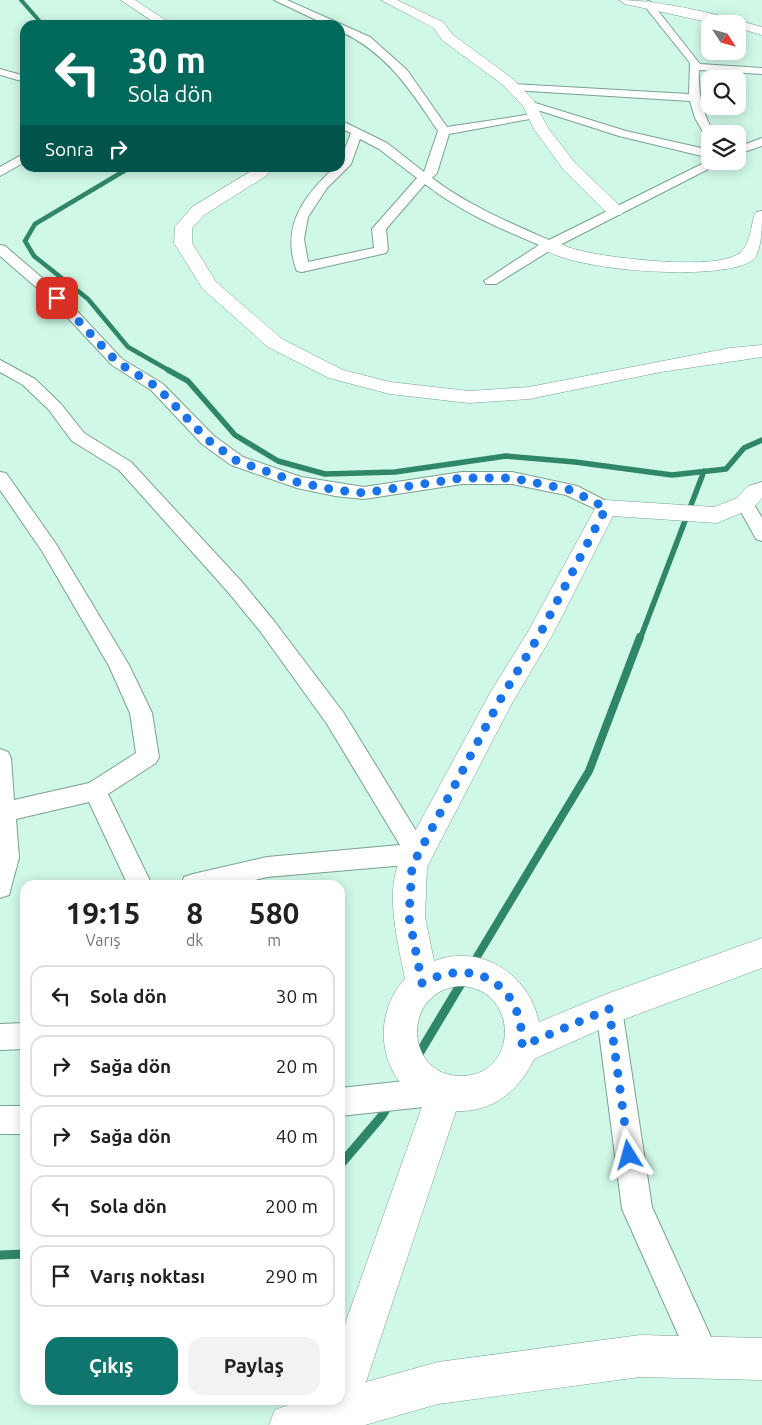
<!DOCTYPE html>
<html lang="tr">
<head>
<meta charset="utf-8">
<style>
  :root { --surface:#fff; --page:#f2f2f2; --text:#202124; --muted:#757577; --line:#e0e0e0; --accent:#0f766e }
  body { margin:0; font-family:Ubuntu,sans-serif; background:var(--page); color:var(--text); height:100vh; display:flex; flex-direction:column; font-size:19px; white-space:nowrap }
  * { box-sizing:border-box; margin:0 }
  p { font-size:16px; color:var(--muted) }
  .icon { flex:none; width:28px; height:28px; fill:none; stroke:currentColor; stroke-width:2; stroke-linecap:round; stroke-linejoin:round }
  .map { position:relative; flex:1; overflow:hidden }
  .details { position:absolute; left:20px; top:880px; width:325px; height:525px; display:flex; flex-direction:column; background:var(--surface); border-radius:15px; box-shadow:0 2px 12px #0003 }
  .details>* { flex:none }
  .top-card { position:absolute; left:20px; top:20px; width:325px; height:152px; border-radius:15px; box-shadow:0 2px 12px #0003; background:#00695c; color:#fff; overflow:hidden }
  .needle { width:32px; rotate:126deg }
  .controls { position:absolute; left:701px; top:15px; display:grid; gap:10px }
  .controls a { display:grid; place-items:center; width:45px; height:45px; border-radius:10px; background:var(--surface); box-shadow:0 2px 12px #0003; font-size:25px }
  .pin { position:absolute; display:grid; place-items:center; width:42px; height:42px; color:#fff; margin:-21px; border-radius:10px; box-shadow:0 2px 8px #0006 }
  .me { position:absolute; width:55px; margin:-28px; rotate:352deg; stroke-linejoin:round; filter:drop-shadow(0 0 4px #0008) }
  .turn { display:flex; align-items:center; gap:18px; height:105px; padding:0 25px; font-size:22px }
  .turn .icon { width:65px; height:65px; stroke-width:2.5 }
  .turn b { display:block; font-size:35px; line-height:42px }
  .then { display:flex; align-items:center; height:48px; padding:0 25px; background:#0003; gap:10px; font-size:19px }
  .eta { display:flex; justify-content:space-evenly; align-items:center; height:85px; text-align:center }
  .eta b { font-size:30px; font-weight:600; line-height:35px }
  .cta { display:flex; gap:10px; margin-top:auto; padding:10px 25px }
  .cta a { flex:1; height:58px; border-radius:15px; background:var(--accent); color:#fff; font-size:20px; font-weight:600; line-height:58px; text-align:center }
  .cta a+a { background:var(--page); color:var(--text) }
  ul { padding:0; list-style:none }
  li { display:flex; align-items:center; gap:15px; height:62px; margin:0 10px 8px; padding:0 15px; border:2px solid var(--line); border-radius:15px }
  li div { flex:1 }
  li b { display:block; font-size:19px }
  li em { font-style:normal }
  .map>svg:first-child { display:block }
</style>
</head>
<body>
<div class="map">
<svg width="762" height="1425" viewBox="0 0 762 1425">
  <rect width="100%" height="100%" fill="#d0f8e6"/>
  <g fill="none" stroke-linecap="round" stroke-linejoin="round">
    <path stroke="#2f8669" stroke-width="4" d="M21,0L43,25"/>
    <path stroke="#2f8669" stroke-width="4.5" d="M129,168L35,224L25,241L34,256L88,299L128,347L170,371"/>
    <path stroke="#2f8669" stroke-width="5.5" d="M168,370L188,381L235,435L278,461L325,474L395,472L506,456L575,462L672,475L726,469L744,448L762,440
      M640,639L704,471"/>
    <path stroke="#2f8669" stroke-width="8" d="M472,965L589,771L640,637
      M462,983L464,979"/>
    <path stroke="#2f8669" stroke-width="9" d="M417,1057L462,982
      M340,1165L381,1117L390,1103
      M0,1255L25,1254"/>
    <defs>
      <path id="street" d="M274,0H287L370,37L407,70L447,127L539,113V117L535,118L449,134L437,173L432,178C468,205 508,222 549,240L710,160L724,161L554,248L496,284H486L484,281L539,245C499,228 459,211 425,184L386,229L388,250L386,253L302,272L297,271C294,265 293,258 292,252C287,217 310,190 334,168H340V161L351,133L340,128V120L387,143L424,172L438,131C410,89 387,53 340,31V25H327ZM360,139L379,149L417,178L372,229L374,248L308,262L304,239L308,217L327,188L351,164Z
        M648,1L651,2L700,64L762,68V74L699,70C698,94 702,114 715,134H710V138L706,137L695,118L690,101L513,90L508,87L513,84L689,94L690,63L643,4Z
        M0,69L25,76V82L0,75Z
        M529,101L626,131L710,150V158L619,136L525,106L523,104Z
        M762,138V146L738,154V147Z
        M25,153V162L0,176V167Z
        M0,245L5,246L62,295L122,359L163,384L214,436L243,457L301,477L364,487L462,472H512L577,486L612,504L615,508L612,512L606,514L566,495L512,484H462L364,499L335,496L297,488L231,465L202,444L151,390L112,365L52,301L0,256Z
        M0,360L35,379L61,404L84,433L131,462L242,582L274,621L343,712L426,847L430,854L426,861L418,864L267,877L236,885H181L184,877L193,874L267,857L400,845L327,724L260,631L228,592L119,470L72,441L49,410L23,385L0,372Z
        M0,472L6,473L56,544L129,665L152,713L159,757L156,763L108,794L152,885H128L89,802L16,819L19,858L9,895L0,898V749L8,752L11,758L14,800L89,783L136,753L130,713L109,666L42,551L0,490Z
        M745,497L751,499L762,518V541L756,539L736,503L739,499Z
        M609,996L618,1000L622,1009L652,1207L721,1359L716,1370L705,1375L694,1370L622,1209L596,1009L600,1000Z
        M25,1023V1049L0,1050V1024Z
        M442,1077L452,1081L456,1091L452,1101L442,1105L340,1116V1088Z
        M0,1106H25V1134H0Z"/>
      <path id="secondary" d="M121,0H135L173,25H158Z
        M381,0H397L443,22L452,34L513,79L534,101L548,128L575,163L621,207L623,211L621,215H609L563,169L534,129L523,106L503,85L442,40L434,28Z
        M619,0C662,0 720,15 762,27V35L738,28V24H717L625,4Z
        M256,168H272L266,176L204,215L192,228V243L216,282L282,339L343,370L390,382L469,391L529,387L730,348L762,345V357L661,372L529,399L469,403L390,394L329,378L268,347L203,289L174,243L175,227L192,207Z
        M762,211C762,227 762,246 755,258C732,284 558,271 540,245L543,241L549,240C560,243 570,249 582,251C611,258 720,272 741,252C750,244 751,227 754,216L756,212Z
        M762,482V498L753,508L717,523L613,516L553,634L511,705L427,867L425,917L434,961C481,943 529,974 539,1022L609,993L762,938V968L617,1022L534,1059C520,1090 492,1113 456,1111L366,1382L438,1362L640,1335L762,1338V1380L640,1377L438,1404L365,1425H269L275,1410C299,1400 314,1400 340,1400V1338L424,1101C378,1079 371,1015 405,979C398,942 384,892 401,857L490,693L529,630L598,503L606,500L714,507L737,498L748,486ZM461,986C520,989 519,1076 461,1076C403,1076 402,989 461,986Z"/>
    </defs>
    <use href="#street" stroke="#7ba091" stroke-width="2"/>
    <use href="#secondary" stroke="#7ba091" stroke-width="1"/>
    <use href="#street" fill="#fff" fill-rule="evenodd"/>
    <use href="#secondary" fill="#fff" fill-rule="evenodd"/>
  </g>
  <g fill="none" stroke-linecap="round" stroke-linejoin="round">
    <path stroke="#1a73e8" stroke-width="9" stroke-dasharray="0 16.2" d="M57,298L117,362L157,387L208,440L237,461L297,482L335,490L364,493L462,478H512L571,490L606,508L540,634L500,700L412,866L409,917L422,983C476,955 524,986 522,1046L609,1009L629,1155"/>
  </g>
</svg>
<div class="controls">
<a><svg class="needle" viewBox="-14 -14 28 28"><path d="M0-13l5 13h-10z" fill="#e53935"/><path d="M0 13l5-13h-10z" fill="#757577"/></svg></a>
<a><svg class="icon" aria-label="search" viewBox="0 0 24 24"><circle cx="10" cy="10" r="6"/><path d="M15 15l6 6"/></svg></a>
<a><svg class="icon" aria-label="layers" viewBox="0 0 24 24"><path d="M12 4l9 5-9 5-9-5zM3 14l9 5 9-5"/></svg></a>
</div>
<div class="pin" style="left:57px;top:298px;background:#d93025"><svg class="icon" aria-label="arrive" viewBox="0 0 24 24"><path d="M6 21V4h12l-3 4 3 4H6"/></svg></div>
<svg class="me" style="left:629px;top:1155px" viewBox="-20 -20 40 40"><path d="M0-17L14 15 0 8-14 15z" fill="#1a73e8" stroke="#fff" stroke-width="4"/></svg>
<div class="top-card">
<div class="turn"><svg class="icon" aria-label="left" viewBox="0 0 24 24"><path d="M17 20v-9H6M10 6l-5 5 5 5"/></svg><div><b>30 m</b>Sola dön</div></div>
<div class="then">Sonra<svg class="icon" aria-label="right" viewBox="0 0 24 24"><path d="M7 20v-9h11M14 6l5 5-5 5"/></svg></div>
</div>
<section class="details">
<div class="eta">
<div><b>19:15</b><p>Varış</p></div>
<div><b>8</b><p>dk</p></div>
<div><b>580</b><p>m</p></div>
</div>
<ul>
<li><svg class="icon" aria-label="left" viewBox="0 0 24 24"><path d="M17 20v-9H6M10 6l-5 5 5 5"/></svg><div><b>Sola dön</b></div><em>30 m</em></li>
<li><svg class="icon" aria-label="right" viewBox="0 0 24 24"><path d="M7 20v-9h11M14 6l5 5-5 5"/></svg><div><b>Sağa dön</b></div><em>20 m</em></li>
<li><svg class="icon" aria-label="right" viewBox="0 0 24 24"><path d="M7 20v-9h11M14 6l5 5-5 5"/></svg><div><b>Sağa dön</b></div><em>40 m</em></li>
<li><svg class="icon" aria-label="left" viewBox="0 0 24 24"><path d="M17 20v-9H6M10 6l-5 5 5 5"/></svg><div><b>Sola dön</b></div><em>200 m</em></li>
<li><svg class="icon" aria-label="arrive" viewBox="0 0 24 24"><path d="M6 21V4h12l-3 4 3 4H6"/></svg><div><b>Varış noktası</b></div><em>290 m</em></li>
</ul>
<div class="cta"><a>Çıkış</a><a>Paylaş</a></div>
</section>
</div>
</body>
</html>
